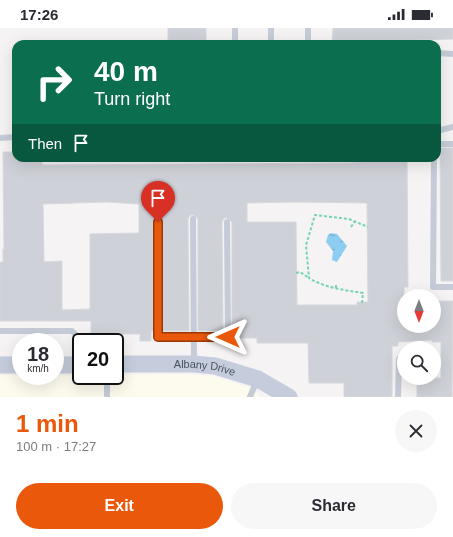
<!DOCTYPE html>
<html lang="en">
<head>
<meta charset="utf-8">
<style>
  :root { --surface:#fff; --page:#f7f7f7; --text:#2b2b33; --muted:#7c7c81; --accent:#ea580c }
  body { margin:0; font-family:Arial,sans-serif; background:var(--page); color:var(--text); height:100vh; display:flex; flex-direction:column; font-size:15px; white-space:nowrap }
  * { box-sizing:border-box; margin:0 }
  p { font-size:13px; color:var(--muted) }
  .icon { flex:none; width:22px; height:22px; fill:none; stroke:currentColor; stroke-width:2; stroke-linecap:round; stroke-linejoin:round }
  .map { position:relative; height:369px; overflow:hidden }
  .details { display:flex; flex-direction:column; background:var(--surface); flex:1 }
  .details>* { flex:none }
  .guide { position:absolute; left:12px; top:12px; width:429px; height:122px; border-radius:12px; box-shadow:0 4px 16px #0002; background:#0b6e4f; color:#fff; overflow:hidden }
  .needle { width:26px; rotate:180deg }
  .controls { position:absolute; left:397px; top:261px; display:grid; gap:8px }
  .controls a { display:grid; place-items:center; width:44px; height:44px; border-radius:50%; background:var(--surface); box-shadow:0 4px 16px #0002; font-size:20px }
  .speed { position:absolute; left:12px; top:305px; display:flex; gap:8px; font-size:20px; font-weight:700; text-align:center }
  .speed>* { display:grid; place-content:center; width:52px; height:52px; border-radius:50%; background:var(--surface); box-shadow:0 4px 16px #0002; line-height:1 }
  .speed small { font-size:10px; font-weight:400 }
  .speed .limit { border:2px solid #111; border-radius:6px; background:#fff; color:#111 }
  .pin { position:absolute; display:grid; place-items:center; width:34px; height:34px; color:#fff; margin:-41px -17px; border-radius:50% 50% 50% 0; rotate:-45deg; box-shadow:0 0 4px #0007 }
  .pin .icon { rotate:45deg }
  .me { position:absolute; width:44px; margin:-22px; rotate:270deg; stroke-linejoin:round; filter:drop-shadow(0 0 3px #0008) }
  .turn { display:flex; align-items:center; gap:14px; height:84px; padding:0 16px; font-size:18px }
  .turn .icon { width:52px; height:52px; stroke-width:2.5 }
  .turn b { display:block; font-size:28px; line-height:34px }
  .then { display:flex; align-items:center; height:38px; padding:0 16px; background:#0003; gap:8px; font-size:15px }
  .round { display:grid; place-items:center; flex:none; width:42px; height:42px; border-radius:21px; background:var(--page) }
  .summary { display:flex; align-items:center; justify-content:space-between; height:68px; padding:0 16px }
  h1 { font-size:24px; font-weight:800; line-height:30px; color:var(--accent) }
  .primary-button { display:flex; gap:8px; margin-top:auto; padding:8px 16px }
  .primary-button a { flex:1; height:46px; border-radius:24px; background:var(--accent); color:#fff; font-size:16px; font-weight:800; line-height:46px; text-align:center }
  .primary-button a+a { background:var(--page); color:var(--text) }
  .status { display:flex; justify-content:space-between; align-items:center; height:28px; padding:0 20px; background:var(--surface); direction:ltr }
  .status svg { height:11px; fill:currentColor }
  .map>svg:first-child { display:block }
</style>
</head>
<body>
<div class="status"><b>17:26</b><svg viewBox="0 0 49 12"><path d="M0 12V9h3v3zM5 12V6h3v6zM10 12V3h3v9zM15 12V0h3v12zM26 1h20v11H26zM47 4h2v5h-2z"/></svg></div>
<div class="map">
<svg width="453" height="369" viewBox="0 0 453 369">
  <defs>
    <pattern id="water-ripples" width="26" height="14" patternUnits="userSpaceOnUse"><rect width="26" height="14" fill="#8ccdf1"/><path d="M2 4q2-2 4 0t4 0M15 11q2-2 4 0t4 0" fill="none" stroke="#74a9c7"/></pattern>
  </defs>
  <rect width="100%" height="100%" fill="#f5f3f3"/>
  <path fill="#fdfbee" d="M184,346L212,348L255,361L259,369H0V347L115,348V347Z"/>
  <path fill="url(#water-ripples)" d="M331,205L337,206L347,218L337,234L332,232L333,223L326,214L328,207Z"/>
  <path fill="#cfd1d8" stroke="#d6d8de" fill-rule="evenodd" d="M168,0H206V16H168Z
    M333,0H453V11L369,13V16H332Z
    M440,120H453V253H441Z
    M3,124H16V130H42V137L351,135L367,134L369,130H407L408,259H404V298H434V273H453L452,369H417V350H441V314H432V312L398,314V318H392V369H344V355H309L308,315H257V310H236V302H232V194L227,190H224L222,194L223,302L198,303V191L193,187H190L188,191L189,303H162V194L158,190H155L154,194V303H151V313H140V306H91V293H0V234H3V221H4ZM107,174L139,176V205L90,206V281L62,282V233L44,234L43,176ZM297,174L367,175L368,274H357V277H297L296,194H247V175Z"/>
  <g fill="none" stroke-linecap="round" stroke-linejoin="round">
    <path stroke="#76d3b3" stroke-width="2" stroke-dasharray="3 2" stroke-linecap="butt" d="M351,199L355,193
      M296,245L300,244L309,250
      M336,260V256
      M362,275L363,265C345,262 325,260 309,250L306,217L315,187L349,191L368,199"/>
    <path stroke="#c6ccd7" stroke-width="6" d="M235,0V16
      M271,0V16
      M308,0V16
      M15,24L16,109
      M437,25L453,26
      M437,103L453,99
      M0,110L16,109
      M437,116H453
      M434,130L433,259H453
      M193,191L194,335
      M158,194V309H228L227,194
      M0,303H72L78,309L80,335
      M107,348V369
      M250,369L257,352
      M398,369L399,331"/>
    <g stroke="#c5ccdc" stroke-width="17">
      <path id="s1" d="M115,336H194L215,338L258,351L289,369"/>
      <path d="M0,337H21"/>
      <path d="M55,337H81"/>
    </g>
  </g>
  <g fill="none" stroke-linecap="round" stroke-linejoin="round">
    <defs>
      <path id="route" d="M158,194V309H228"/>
    </defs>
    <use href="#route" stroke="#983908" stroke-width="10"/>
    <use href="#route" stroke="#ea580c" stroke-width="7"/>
  </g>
  <g text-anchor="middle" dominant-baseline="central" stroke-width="4" stroke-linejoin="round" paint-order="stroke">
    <g font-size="11" fill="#495262" stroke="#fff">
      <text stroke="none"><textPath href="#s1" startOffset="90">Albany Drive</textPath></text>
    </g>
  </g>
</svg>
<div class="controls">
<a><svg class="needle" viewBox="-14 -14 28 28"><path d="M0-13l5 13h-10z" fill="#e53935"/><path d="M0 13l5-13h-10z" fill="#7c7c81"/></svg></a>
<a><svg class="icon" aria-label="search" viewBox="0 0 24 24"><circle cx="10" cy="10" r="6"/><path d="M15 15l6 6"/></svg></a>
</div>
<div class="speed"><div>18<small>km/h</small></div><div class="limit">20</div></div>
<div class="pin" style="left:158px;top:194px;background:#d93025"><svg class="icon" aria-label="arrive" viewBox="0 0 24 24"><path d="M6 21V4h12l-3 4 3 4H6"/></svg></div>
<svg class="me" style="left:228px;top:309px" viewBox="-20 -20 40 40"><path d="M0-17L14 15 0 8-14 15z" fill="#ea580c" stroke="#fff" stroke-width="4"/></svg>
<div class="guide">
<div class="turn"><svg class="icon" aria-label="right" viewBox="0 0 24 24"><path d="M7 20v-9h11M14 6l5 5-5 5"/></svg><div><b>40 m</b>Turn right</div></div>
<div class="then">Then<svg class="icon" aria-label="arrive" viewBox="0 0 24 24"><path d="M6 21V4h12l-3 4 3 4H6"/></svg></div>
</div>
</div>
<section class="details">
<div class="summary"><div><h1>1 min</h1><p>100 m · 17:27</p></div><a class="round"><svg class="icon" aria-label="close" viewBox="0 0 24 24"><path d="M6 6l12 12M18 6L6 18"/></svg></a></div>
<div class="primary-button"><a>Exit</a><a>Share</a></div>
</section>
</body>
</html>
